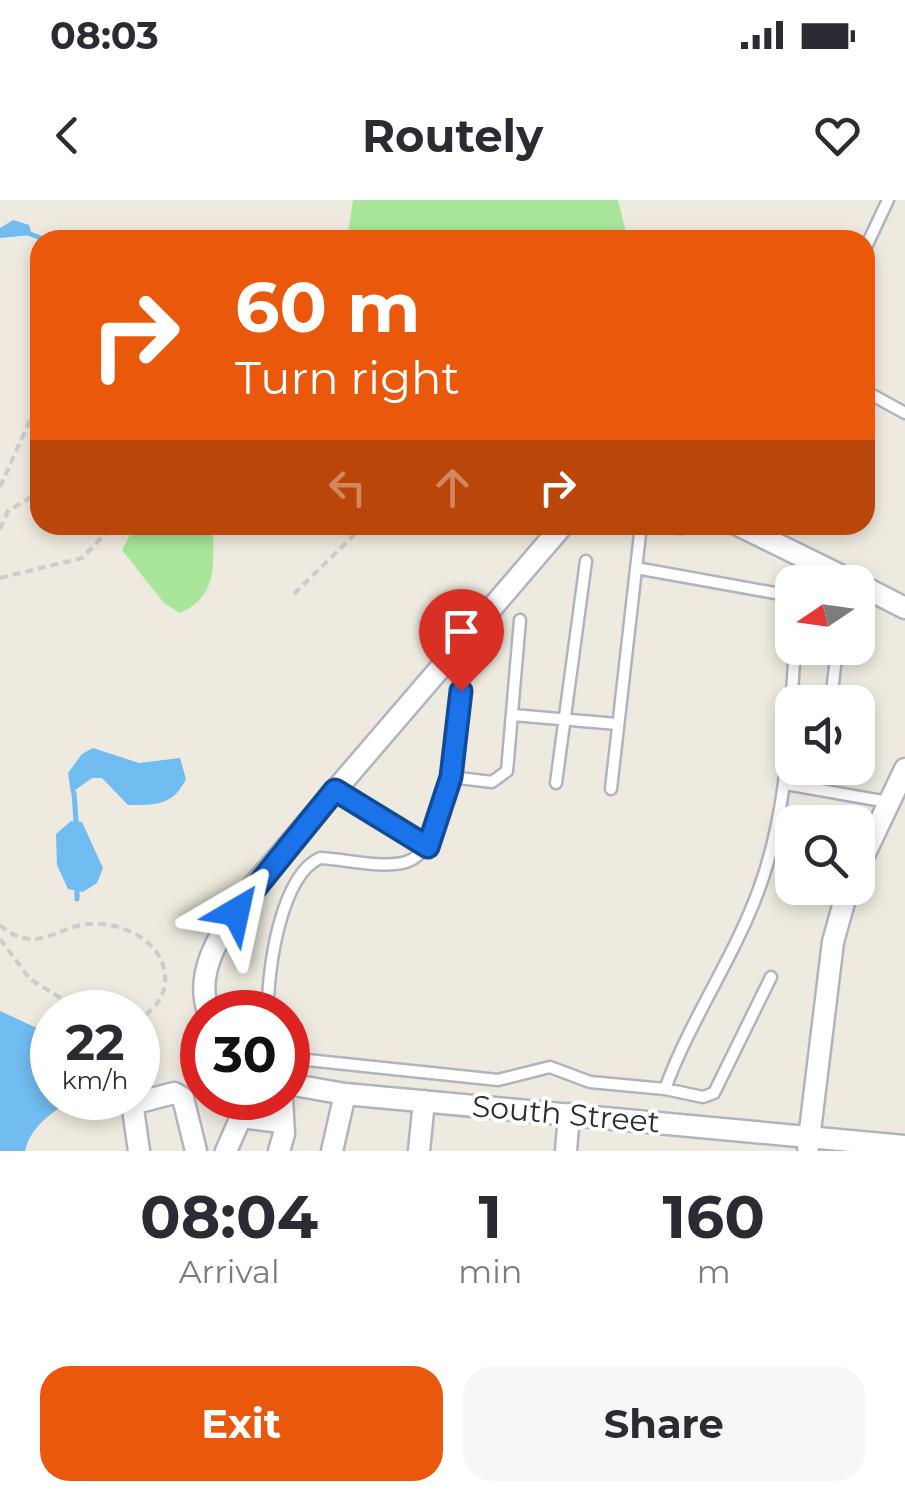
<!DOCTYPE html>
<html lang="en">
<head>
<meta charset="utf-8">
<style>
  :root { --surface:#fff; --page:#f7f7f7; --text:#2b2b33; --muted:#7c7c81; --accent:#ea580c }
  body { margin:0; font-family:Montserrat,sans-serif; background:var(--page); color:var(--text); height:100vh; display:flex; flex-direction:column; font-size:38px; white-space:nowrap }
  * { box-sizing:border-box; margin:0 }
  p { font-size:32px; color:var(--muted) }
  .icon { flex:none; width:55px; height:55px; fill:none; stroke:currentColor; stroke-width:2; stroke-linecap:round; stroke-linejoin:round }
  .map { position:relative; height:951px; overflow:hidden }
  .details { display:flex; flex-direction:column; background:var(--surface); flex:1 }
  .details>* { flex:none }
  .top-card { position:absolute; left:30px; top:30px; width:845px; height:305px; border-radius:30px; box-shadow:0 5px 15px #0003; background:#ea580c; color:#fff; overflow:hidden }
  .needle { width:65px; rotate:257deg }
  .fabs { position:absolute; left:775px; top:365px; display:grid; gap:20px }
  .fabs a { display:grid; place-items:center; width:100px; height:100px; border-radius:20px; background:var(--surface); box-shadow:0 5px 15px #0003; font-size:50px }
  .speed { position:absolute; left:30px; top:790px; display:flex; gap:20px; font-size:50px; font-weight:700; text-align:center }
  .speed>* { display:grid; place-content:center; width:130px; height:130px; border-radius:50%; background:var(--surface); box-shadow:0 5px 15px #0003; line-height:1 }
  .speed small { font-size:25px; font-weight:400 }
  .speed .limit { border:15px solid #d22; background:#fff; color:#111 }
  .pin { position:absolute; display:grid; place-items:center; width:85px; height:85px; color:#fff; margin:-102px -42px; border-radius:50% 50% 50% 0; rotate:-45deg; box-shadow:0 0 10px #0007 }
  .pin .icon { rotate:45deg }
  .me { position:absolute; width:110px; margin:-55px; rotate:36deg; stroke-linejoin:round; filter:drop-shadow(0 0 8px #0008) }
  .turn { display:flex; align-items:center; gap:35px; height:210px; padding:0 40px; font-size:45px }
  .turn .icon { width:130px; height:130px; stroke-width:2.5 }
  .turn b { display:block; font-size:70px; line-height:85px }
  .lanes { display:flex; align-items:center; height:95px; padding:0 40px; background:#0003; justify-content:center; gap:50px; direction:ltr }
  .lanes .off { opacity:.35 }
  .eta { display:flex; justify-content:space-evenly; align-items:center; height:170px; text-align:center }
  .eta b { font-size:60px; font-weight:700; line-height:70px }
  .action { display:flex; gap:20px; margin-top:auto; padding:20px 40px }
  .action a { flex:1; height:115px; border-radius:30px; background:var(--accent); color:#fff; font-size:40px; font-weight:700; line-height:115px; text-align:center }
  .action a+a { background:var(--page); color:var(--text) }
  .status { display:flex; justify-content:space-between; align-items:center; height:70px; padding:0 50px; background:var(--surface); direction:ltr }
  .status svg { height:28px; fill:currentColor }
  header { display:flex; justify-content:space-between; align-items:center; height:130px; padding:0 40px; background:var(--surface); font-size:45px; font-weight:700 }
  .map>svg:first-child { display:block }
</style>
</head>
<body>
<div class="status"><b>08:03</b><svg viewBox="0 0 49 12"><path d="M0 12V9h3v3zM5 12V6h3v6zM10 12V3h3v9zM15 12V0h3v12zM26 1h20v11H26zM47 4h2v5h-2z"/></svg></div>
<header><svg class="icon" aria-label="back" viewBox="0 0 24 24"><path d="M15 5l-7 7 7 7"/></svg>Routely<svg class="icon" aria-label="heart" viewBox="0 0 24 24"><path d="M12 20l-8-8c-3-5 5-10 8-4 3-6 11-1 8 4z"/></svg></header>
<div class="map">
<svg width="905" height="951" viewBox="0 0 905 951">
  <rect width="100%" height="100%" fill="#eeeadf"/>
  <path fill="#a9e59b" d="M353,0H618L628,40H347Z
    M135,325H213C213,360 220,396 180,413L164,403L122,350Z"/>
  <path fill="#71bcf1" d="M13,20L29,25L32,35L0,38V28Z
    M93,548L139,563L180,558L186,579C173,606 155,605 128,605L102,578H92L71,593L68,573L82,554Z
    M71,621L82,622L103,668L97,683L83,692L68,689L57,665L56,634Z
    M0,811L52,835V898H72C52,914 31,925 25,951H0Z"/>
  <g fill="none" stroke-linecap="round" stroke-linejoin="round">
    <path stroke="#71bcf1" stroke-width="5" d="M25,32L46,40
      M74,593L76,621
      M77,699V691"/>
    <defs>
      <path id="service" d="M865,49L888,0
        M865,191L905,213
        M656,325L681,328
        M636,368L786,395L792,404
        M831,502L837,448
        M513,515L617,524
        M451,577L492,582L507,571L520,420
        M556,583L586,361
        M786,584L888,602
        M611,589L641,325
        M335,590L427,647
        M781,613L825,622
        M858,629L874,633
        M268,812C267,773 280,676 320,658C345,659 382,669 406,662C449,650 456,530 461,491
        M288,858L498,880L550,867L590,882L665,889C690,820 734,758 759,689C788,610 789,530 795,448
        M665,889L703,897L714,893L771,777"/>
      <path id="minor" d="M738,325L854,382
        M858,384L905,408
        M858,668L905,569
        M208,812C193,766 226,728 249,691L563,325
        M288,884L345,894L905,946
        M808,947L833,742L848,688
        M139,951L133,909L136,903L174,893L183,898L196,951
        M226,951L241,917L280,922
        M279,951L284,934L282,898
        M332,951L345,894
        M419,951L424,901
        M566,951L569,914"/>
    </defs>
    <use href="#service" stroke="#b2b3c0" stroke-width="15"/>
    <use href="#minor" stroke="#b2b3c0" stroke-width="25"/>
    <path stroke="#ccc" stroke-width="4" stroke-dasharray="8 5" stroke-linecap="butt" d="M0,287L40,198
      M0,329L8,311L40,292
      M0,378L82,358L114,325
      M294,394L364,325
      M0,725C10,734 22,740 36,739C51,737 66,728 81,725C118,718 169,741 165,784C163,800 151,812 138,820
      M0,739L30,779L83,812"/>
    <use href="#service" stroke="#fff" stroke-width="10"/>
    <use href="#minor" stroke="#fff" stroke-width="20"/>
  </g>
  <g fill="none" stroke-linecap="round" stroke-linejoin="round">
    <defs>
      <path id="route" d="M236,712L335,590L428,647L451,577L461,491"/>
    </defs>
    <use href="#route" stroke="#114b97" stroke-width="25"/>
    <use href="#route" stroke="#1a73e8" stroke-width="18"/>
  </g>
  <g text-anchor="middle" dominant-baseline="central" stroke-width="8" stroke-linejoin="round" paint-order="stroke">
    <g font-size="30" fill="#2c2c2c" stroke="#fff">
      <text transform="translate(566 914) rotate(5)">South Street</text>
    </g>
  </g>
</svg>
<div class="fabs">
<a><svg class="needle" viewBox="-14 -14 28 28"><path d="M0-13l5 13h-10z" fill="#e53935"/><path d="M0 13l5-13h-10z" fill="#7c7c81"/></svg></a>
<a><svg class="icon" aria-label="sound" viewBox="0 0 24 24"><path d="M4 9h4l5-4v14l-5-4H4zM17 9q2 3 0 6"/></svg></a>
<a><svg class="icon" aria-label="search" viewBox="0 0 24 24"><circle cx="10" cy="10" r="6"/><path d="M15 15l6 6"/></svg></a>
</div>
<div class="speed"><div>22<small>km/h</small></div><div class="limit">30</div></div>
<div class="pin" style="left:461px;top:491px;background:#d93025"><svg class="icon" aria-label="arrive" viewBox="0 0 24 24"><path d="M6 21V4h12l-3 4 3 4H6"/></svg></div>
<svg class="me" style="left:236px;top:712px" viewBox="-20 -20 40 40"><path d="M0-17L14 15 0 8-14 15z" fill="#1a73e8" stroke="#fff" stroke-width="4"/></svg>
<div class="top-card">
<div class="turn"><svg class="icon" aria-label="right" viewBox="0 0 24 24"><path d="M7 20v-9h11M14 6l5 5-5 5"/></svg><div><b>60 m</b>Turn right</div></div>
<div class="lanes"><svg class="icon off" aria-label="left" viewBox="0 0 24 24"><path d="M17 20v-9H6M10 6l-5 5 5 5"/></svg><svg class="icon off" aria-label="ahead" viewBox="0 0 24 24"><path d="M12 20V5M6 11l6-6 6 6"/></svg><svg class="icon" aria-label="right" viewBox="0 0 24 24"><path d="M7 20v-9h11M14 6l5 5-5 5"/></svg></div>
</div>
</div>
<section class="details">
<div class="eta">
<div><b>08:04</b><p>Arrival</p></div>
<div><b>1</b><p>min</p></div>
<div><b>160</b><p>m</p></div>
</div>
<div class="action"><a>Exit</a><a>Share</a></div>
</section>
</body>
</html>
